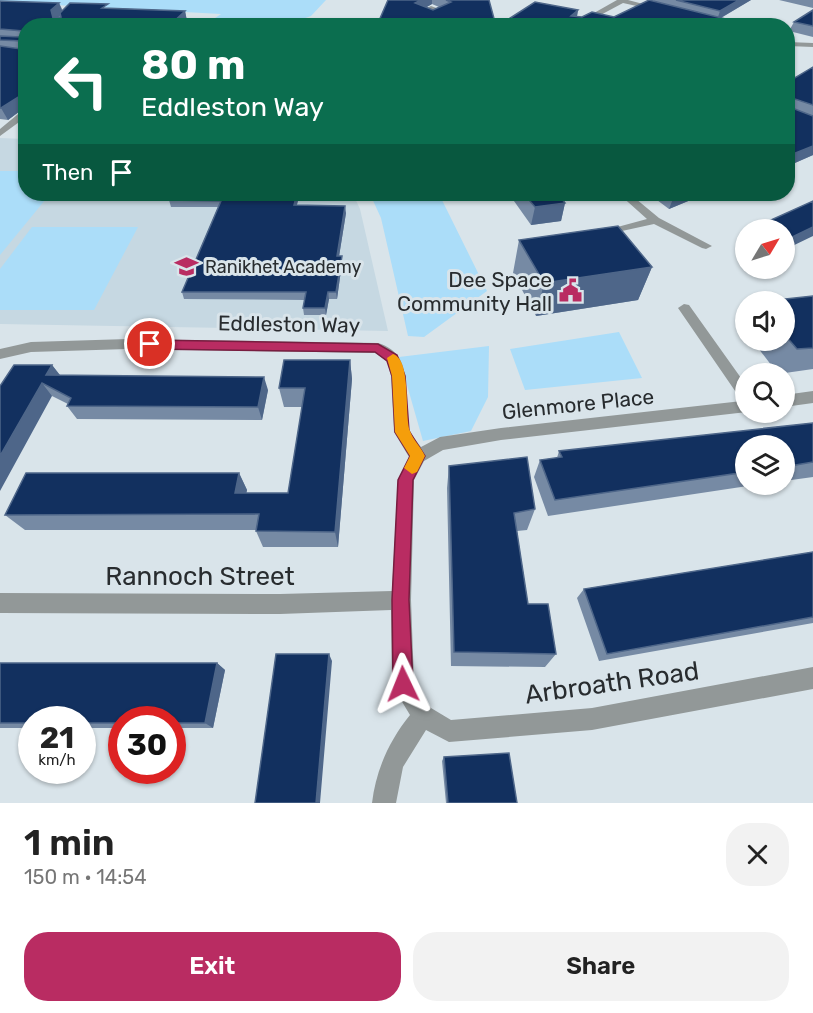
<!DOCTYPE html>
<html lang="en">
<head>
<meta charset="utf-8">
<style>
  :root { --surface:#fff; --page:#f2f2f2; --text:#222; --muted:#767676; --accent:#b92c62 }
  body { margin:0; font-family:Rubik,sans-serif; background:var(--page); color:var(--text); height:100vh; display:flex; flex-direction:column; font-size:22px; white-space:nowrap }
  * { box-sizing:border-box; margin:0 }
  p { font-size:20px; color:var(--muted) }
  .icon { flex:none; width:33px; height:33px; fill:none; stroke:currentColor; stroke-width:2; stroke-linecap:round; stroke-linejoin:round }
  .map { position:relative; height:803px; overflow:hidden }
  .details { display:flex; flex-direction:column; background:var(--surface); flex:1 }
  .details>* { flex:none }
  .top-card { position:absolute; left:18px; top:18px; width:777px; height:183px; border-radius:24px; box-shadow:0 2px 4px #0004; background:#0b6e4f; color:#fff; overflow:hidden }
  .needle { width:39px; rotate:52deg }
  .controls { position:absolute; left:735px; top:219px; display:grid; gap:12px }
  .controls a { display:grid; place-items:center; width:60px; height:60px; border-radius:50%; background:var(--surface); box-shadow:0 2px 4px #0004; font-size:30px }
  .speed { position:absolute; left:18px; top:706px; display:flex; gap:12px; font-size:30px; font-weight:700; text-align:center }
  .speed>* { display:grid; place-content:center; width:78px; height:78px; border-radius:50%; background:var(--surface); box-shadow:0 2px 4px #0004; line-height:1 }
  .speed small { font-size:15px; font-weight:400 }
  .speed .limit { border:9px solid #d22; background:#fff; color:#111 }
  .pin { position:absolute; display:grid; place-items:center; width:51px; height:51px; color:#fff; margin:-26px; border:3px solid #fff; border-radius:50%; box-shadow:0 2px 6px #0007 }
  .me { position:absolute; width:66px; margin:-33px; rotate:358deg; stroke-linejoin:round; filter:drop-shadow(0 0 4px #0008) }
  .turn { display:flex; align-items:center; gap:21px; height:126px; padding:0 24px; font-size:27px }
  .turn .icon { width:78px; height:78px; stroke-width:2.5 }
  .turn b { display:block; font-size:42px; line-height:51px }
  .then { display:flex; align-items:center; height:57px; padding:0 24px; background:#0003; gap:12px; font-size:22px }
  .round { display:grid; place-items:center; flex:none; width:63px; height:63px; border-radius:24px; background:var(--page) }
  .headline { display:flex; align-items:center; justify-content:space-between; height:102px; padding:0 24px }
  h1 { font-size:36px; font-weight:600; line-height:45px }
  .action { display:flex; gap:12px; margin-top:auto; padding:12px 24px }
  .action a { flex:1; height:69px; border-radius:24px; background:var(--accent); color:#fff; font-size:24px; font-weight:600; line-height:69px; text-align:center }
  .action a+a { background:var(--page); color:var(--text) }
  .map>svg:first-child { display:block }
</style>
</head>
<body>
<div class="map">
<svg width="813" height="803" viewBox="0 0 813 803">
  <rect width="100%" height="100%" fill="#d9e4ea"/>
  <path fill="#c6d8e2" d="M0,138L25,139L26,194H353L360,209L388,331L0,324Z"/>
  <path fill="#abddf9" d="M0,0H326L311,16L283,26L205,25L221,14L0,2Z
    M0,171H25L26,194H50L0,255Z
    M370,194H439L487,291L424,337L408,336L381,218Z
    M32,227H138L94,310H0V269Z
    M619,332L642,378L525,390L510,349Z
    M489,346L488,397L471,431L423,441L399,357Z"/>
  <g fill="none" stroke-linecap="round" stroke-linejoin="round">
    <path fill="#929898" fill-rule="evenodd" d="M617,0H628L662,9L659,11L623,3L580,26H571Z
      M431,6L447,12L448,13L432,19L417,13ZM431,10L439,13L432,15L426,13Z
      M788,42L813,43V47L788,46Z
      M23,110H26V117L0,136V129Z
      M619,194H630L659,218L712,246L706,249L702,248L654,224L599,236V232L647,219Z
      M684,304L689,305L746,385L747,412L501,440L443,450L424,461L414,480L411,600L414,682L431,708L451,720L592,708L813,667V689L592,730L449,742L426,730L403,767L396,803H372C376,770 389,741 410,715L392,685L391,610L280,614L0,613V593L280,594L392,591L398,480L409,457L394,432L391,376L387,361L375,353L128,349L31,352L0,359V349L31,342L128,339L378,343C420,356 399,401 410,431C412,436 417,442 421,447L440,437L501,428L742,401L678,308Z
      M813,391V403L784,407V395Z"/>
  </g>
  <path fill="#768aa4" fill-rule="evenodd" d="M388,0H489L378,23ZM432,4L439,7L433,10L426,7Z
    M652,0H751L721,18L730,20L727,26H498L578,10L577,17H614L654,1Z
    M779,0H813V8Z
    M0,1L59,3L63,11L109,8L185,11L187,21L26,26V131L20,121L24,118L20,111L8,120L0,119Z
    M813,10V37L789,31L794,22Z
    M813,67V155L788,166V82Z
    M172,194L297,205L346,213L339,256L342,263L337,299H329L326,315H304L303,308L305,300L184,299L182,292L218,207H171L169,200Z
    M509,194H558L565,203L561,221L531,225Z
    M649,194H705L669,209Z
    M746,231V250L737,245Z
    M519,240L652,267L638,300L536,316L513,273Z
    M813,296V369L778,374L752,340H784V302Z
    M746,319V332L741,326Z
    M350,360L352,379L338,547H263L256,531V530H25L5,515L239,473L247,490L246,493H288L302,407H284L279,388Z
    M52,365L60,375L268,390L262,420L77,419L67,406L68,404L52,396L0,386Z
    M813,423V477L784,481V446H746V484H761L548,516L534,477L540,460L557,458L559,451Z
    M449,466L535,509L527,530L517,531L528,604L556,654L545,667L451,666L447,488Z
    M813,552V623L599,661L577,598L584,589Z
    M0,663H217L225,670L213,728H172V720H122V728H82V720H32V728H0Z
    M444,757L517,803H446L442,761Z"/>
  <path fill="#4e6689" d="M421,0H432V4L415,14V3Z
    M739,0H751L717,20L720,11Z
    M59,3L63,13L55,20L53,18L51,10Z
    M578,10L576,21L571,16Z
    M185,11L187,21L183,26H169Z
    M730,20L727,26H720Z
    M20,96L26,107L19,109L20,111L8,120L1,108Z
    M813,146V155L788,166V156Z
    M297,194H300L295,212L294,205Z
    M680,194H705L669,209L674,196Z
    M565,203L561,221L531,225L535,207Z
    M345,206L346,213L338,263L337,256Z
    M813,227V236L784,250V241Z
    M342,256V263L337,299L336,292Z
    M652,267L638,300L536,316L544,283Z
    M328,292L329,299L326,315L325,308Z
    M350,360L352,379L338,547L335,532Z
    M52,365L62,378L46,375Z
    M264,377L268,390L262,420L258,407Z
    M42,383L52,396L0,491V456Z
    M239,473L247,490L243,509L235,493Z
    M329,654L332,661L320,803H316Z
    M217,663L225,670L213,728L205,723Z"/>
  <path fill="#12305f" stroke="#4e6689" stroke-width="1.5" d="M388,0H421L415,3L433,10L451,2L446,0H489L496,26H375L378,23Z
    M649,0L730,20L720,26H498L535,2L578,10L571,16L582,17L592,12L614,17Z
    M676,0H739L720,11Z
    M0,1L59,3L51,10L53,18L61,17L60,13L70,3L108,4L102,8L185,11L169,26H26V109H19L22,105L20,96L1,108H0V46L21,49L23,41L0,40V36L21,37L23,31L0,29Z
    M813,10V26L794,22Z
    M813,67V105L795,99L792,101V108L813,116V146L788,156V82Z
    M26,117V121H20Z
    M172,194H297L294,205L345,206L337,256H342L336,292H328L325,308H303L306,292H182L221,201L169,200Z
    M524,194H558L565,203L535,207Z
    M813,201V227L784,241V230H749Z
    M618,226L652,267L544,283L519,240Z
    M813,296V348L797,349L784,334V302H758Z
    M284,360H350L335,532L256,531L259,514L5,515L26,473H239L235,493H288L305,388H279Z
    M14,365H52L46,375L264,377L258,407L67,406L71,398L42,383L0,456V386Z
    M813,423V462L784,467V446H746V472L555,500L540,460L562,457L559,451Z
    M527,457L535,509L514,513L528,604H548L556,654L454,652L449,466Z
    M813,552V617L607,654L584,589Z
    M276,654H329L316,803H255Z
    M0,663H217L205,723H172V720H122V723H82V720H32V723H0Z
    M509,753L517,803H448L444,757Z"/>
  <path fill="#b92c62" stroke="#781d40" stroke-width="1.5" d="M150,340L378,344L397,355L405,376L409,431L425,456L413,480L409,600L413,684L410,691L403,694L396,691L393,684L392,600L398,480L410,456L395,432L392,376L387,361L375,352L150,349L144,344Z"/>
  <path fill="#f59e0b" d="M393,354C412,360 404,415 410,431C413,440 421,447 425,456L417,472L412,474L404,468L410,456L395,432L392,376L387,358Z"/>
  <defs>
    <symbol id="school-bare" viewBox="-9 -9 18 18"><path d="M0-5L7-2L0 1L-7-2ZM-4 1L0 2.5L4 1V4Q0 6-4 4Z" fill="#b92c62" stroke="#d9e4ea" stroke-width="2.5" paint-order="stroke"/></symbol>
    <symbol id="civic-bare" viewBox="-9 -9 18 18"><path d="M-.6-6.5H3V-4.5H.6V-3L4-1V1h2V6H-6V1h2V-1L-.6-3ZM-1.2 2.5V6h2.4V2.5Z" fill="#b92c62" stroke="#d9e4ea" stroke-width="2.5" paint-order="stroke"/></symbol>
  </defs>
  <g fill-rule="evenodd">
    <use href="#school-bare" x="170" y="250" width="33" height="33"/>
    <use href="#civic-bare" x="554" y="274" width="33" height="33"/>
  </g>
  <g text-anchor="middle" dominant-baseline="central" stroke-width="6" stroke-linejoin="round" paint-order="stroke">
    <g font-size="18" fill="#282c2f" stroke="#d9e4ea" text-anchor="start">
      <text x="205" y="267">Ranikhet Academy</text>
    </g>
    <g font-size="21" fill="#282c2f" stroke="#d9e4ea" text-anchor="end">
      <text x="552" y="279">Dee Space<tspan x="552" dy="24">Community Hall</tspan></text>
    </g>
    <g font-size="21" fill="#282c2f" stroke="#d9e4ea">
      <text transform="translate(289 324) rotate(1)">Eddleston Way</text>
      <text transform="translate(578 404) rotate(-6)">Glenmore Place</text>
    </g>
    <g font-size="26" fill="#282c2f" stroke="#d9e4ea">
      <text x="200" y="576">Rannoch Street</text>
      <text transform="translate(612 683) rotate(-8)">Arbroath Road</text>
    </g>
  </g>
</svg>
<div class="controls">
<a><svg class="needle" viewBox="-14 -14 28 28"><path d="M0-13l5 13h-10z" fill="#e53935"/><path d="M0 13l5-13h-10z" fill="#767676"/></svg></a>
<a><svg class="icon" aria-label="sound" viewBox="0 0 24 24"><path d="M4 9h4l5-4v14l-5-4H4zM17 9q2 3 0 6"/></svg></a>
<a><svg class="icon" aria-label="search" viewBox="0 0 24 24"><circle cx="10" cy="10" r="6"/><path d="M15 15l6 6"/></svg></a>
<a><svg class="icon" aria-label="layers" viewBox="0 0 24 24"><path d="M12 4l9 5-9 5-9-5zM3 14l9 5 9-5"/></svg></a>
</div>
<div class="speed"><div>21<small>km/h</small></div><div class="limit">30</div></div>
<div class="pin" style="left:150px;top:344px;background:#d93025"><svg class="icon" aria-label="arrive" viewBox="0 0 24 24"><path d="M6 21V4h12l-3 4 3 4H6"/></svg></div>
<svg class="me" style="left:403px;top:684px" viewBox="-20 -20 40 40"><path d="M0-17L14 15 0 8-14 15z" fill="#b92c62" stroke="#fff" stroke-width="4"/></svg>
<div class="top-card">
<div class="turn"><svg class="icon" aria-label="left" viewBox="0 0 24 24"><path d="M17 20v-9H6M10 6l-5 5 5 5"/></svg><div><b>80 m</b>Eddleston Way</div></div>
<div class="then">Then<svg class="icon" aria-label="arrive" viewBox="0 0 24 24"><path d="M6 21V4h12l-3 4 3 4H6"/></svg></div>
</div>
</div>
<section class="details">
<div class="headline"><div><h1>1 min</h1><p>150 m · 14:54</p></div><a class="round"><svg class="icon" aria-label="close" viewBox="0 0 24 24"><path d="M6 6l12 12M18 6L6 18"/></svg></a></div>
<div class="action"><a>Exit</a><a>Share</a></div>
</section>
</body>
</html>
